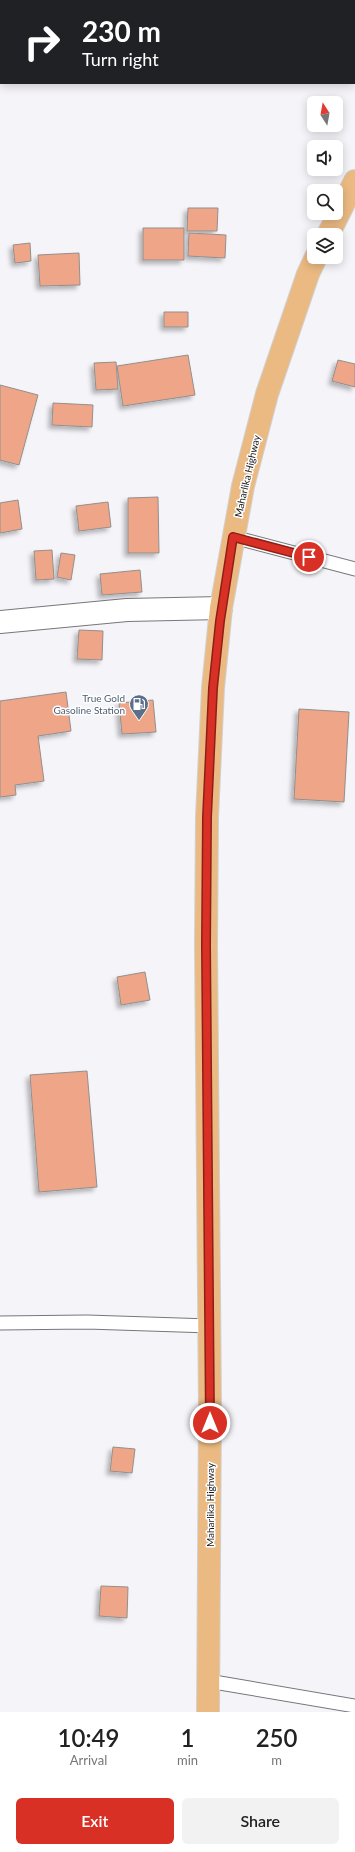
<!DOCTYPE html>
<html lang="en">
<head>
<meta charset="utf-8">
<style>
  :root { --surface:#fff; --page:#f2f2f2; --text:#222; --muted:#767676; --accent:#d93025 }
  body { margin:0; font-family:Lato,sans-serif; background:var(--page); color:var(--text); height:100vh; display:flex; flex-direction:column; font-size:15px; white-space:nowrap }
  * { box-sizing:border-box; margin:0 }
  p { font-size:13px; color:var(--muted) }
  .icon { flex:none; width:22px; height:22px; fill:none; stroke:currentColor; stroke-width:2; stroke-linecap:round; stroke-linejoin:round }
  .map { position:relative; height:1712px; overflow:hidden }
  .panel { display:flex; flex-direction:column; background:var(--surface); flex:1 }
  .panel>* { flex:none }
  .guide { position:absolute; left:0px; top:0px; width:355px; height:84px; box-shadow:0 2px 10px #0003; background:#202124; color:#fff; overflow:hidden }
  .needle { width:26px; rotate:349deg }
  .fabs { position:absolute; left:307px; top:96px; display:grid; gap:8px }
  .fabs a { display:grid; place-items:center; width:36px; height:36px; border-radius:6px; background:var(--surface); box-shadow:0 2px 10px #0003; font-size:20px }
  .pin { position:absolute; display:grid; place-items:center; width:34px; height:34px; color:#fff; margin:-17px; border:2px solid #fff; border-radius:50%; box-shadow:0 1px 4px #0007 }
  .me { position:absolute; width:44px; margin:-22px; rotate:0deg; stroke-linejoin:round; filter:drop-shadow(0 0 3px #0008) }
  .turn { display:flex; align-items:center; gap:14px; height:84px; padding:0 16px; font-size:18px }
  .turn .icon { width:52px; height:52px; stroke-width:2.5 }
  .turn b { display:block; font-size:28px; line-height:34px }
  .eta { display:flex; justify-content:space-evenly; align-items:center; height:68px; text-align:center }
  .eta b { font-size:24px; font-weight:600; line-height:28px }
  .button { display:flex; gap:8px; margin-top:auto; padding:8px 16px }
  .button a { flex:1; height:46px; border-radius:6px; background:var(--accent); color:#fff; font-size:16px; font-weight:600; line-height:46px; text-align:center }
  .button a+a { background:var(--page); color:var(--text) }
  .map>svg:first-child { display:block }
</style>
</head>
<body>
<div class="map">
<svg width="355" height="1712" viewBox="0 0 355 1712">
  <defs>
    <filter id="shadow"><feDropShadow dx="-3.5" dy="3.5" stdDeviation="2" flood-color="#0004"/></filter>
  </defs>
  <rect width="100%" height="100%" fill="#f4f4f9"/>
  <path fill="#eea588" stroke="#938f8d" filter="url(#shadow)" d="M188,208H218L217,231H187Z
    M143,228H184V260H143Z
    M189,233L226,235L225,258L188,256Z
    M30,243L31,261L15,263L13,245Z
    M79,253L80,285L40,286L38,255Z
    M164,312H188V327H164Z
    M188,355L195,395L123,406L117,366Z
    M338,360L355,364V387L332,381Z
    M116,362L118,389L96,390L94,363Z
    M0,385L38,395L19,465L0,460Z
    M53,403L93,405L92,427L52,425Z
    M158,497L159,553H128V498Z
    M18,500L22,529L0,533V503Z
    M108,502L111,527L79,531L76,506Z
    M52,550L54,579L36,580L34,551Z
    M61,553L75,555L71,580L57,577Z
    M140,570L142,592L102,595L100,574Z
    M79,630L103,631L102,660L77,659Z
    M66,692L71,731L38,736L44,781L15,785L16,795L0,797V701Z
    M153,700L156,732L122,734L119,703Z
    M299,709L349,712L344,802L294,799Z
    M145,972L150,1000L121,1005L117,977Z
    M87,1071L97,1187L39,1192L30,1075Z
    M113,1447L135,1449L132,1473L110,1471Z
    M101,1586L128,1587L127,1618L99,1616Z"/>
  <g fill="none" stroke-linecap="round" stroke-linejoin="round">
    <defs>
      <path id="service" d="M233,537L355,569
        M0,1323L87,1322L210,1326
        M208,1681L355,1706"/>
      <path id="tertiary" d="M0,622L127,610L221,608"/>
      <path id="trunk" d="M328,235L355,181
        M208,1712L210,1408L206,945L207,817L213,688L221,608L243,486L267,394L308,274L316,257"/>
    </defs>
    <use href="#service" stroke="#76777b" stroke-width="15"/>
    <use href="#tertiary" stroke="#76777b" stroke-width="24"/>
    <use href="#trunk" stroke="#d1d1d1" stroke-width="24"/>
    <use href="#service" stroke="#fff" stroke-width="13"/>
    <use href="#tertiary" stroke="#fff" stroke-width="22"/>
    <use href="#trunk" stroke="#ebba82" stroke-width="22"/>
  </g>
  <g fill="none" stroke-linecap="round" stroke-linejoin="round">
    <defs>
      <path id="route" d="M210,1423L206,945L207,817L213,688L220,621L233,537L309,557"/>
    </defs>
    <use href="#route" stroke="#8d1f18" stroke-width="10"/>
    <use href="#route" stroke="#d93025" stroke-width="7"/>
  </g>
  <defs>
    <symbol id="fuel-pin" viewBox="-11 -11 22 30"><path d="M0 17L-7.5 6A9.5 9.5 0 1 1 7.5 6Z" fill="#5c6f8a" stroke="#fff"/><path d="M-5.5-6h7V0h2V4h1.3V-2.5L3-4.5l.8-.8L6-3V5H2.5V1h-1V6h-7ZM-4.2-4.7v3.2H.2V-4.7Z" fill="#fff"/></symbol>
  </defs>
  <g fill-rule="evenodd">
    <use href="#fuel-pin" x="128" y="693" width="22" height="30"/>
  </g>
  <g text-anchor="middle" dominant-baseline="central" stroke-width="3" stroke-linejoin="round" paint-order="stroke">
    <g font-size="10" fill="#171718" stroke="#fff">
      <text transform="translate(247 476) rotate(-77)">Maharlika Highway</text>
      <text transform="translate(210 1505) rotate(-90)">Maharlika Highway</text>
    </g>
    <g font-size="10" fill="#4e5e75" stroke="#fff" text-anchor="end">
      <text x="125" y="698">True Gold<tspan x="125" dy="12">Gasoline Station</tspan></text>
    </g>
  </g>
</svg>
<div class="fabs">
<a><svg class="needle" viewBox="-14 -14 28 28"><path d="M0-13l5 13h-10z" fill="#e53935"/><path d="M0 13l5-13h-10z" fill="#767676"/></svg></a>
<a><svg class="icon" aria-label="sound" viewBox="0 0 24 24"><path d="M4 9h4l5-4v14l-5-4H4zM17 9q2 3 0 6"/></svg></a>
<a><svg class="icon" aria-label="search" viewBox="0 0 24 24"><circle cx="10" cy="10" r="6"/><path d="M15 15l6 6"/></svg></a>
<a><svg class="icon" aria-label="layers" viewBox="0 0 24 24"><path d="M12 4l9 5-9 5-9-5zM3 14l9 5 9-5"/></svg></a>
</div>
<div class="pin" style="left:309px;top:557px;background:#d93025"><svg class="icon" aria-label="arrive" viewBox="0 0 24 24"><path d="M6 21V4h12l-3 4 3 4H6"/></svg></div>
<svg class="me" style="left:210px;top:1423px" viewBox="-20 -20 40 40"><circle r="17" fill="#d93025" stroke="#fff" stroke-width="3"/><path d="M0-11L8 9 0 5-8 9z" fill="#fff"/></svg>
<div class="guide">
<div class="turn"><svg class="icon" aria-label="right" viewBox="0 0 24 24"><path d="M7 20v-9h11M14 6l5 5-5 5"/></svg><div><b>230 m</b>Turn right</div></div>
</div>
</div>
<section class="panel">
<div class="eta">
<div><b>10:49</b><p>Arrival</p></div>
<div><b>1</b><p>min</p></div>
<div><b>250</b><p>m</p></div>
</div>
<div class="button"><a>Exit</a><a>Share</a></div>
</section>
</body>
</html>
